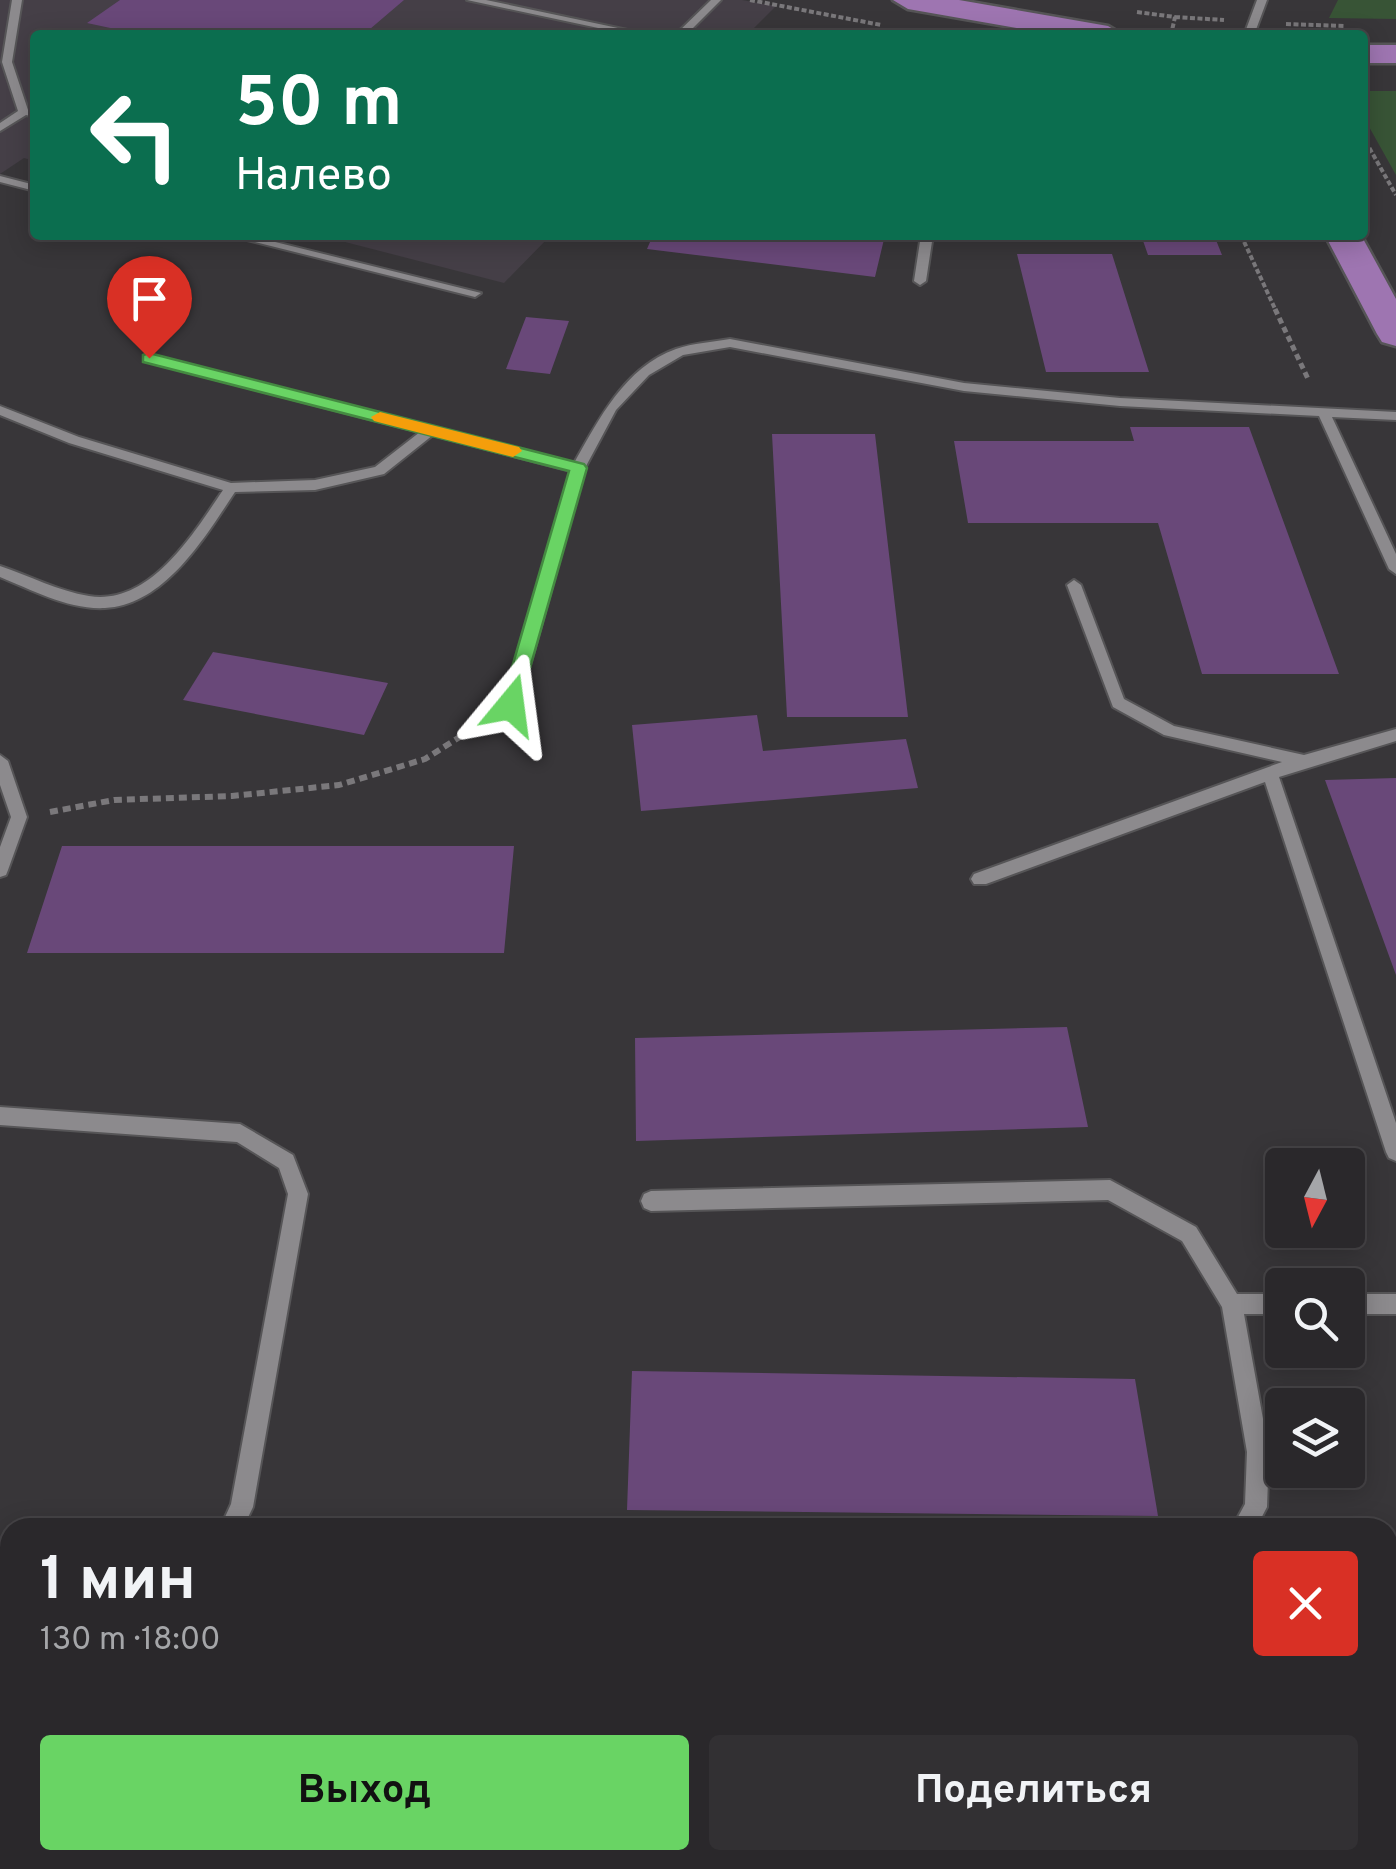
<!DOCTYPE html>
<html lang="ru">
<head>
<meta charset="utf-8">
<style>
  :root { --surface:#2a282b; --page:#323033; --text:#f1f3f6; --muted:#a5a6a9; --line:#464447; --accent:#69d464 }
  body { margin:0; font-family:Overpass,sans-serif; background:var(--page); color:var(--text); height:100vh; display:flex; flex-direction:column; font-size:38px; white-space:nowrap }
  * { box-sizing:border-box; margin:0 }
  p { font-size:32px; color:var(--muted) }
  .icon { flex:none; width:55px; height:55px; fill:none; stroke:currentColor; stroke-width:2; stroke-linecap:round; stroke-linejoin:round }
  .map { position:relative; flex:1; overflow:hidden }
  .panel { position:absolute; left:0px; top:1518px; width:1398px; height:352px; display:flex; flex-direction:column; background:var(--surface); border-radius:30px 30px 0 0; box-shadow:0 5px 25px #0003,0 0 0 2px var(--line) }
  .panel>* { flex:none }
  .banner { position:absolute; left:30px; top:30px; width:1338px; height:210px; border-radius:10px; box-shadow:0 5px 25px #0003,0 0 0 2px var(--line); background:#0b6e4f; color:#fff; overflow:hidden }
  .needle { width:65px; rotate:187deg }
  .fabs { position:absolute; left:1265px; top:1148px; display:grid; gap:20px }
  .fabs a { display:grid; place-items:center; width:100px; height:100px; border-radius:10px; background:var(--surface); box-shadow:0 5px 25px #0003,0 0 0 2px var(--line); font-size:50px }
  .pin { position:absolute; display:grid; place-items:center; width:85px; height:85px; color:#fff; margin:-102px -42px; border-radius:50% 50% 50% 0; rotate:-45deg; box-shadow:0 0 10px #0007 }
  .pin .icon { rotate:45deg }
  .me { position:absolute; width:110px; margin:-55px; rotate:16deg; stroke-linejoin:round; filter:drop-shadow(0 0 8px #0008) }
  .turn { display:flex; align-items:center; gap:35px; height:210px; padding:0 40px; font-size:45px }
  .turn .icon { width:130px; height:130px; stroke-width:2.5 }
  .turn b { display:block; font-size:70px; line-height:85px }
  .round { display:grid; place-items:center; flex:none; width:105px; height:105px; border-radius:10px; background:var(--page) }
  .summary { display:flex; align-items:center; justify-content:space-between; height:170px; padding:0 40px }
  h1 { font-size:60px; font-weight:700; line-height:75px }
  .action { display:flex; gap:20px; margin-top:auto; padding:20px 40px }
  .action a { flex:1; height:115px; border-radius:10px; background:var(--accent); color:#111; font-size:40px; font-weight:700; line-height:115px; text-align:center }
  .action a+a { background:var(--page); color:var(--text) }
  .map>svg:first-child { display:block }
</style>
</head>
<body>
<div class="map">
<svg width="1396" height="1869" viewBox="0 0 1396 1869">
  <rect width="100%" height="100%" fill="#383639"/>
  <path fill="#453f47" d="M0,0H742L776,6L747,35H35V161L24,158L0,174Z
    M318,235H551L504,283Z"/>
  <path fill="#385436" d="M1338,0H1396V19L1329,18Z
    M1362,91H1396V175L1363,116Z"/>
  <path fill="#694879" d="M120,0H404L363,35H143L87,23Z
    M653,235H885L875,277L647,249Z
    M1141,235H1214L1222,255H1148Z
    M1017,254H1112L1149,372H1046Z
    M526,317L569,321L550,374L506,369Z
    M1130,427H1249L1339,674H1202L1158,523H968L954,441H1134Z
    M772,434H875L908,717H787Z
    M213,652L388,683L364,735L183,700Z
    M757,715L763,751L906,739L918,788L641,811L632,725Z
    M1396,778V975L1325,780Z
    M62,846H514L504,953H27Z
    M1067,1027L1088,1127L636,1141L635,1038Z
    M632,1371L1135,1379L1158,1516L627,1510Z"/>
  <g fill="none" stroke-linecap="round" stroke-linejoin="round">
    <defs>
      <path id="minor" d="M12,0H22L12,62L28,110L35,111V117L26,115L0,131V123L18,111L2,62Z
        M467,0H486L651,35H631Z
        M711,0H721L686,35H675Z
        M1257,0H1267L1254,35H1244Z
        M0,176L35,185V191L0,182Z
        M227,235H247L481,293L475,297Z
        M921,235H933L926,281L920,285L914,281Z
        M730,339L964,383L1120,398L1396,412V420L1332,417L1396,554V574L1389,569L1319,416L1120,406L964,391L730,347L683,355L649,375L616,410L585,468L519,705L511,711L503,705L571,471L433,435L384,474L315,490L235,492C205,537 165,605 105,608C69,610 32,590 0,577V566C30,576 58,591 89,596C150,606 194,533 223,490L69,443L0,415V406L79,437L231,483L315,480L375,467L420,432L145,361V355L574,463C599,419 625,367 676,349C693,343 713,342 730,339Z
        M1074,580L1081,585L1124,699L1174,726L1304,755L1396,729V741L1279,777L1396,1123V1161L1389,1158L1386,1152L1265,782L986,884H974L971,879L974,874L1282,762L1164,735L1113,707L1067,585Z
        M0,755L8,761L27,817L8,870L6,875L0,877V847L11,817L0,785Z
        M0,1107L240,1124L293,1155L308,1194L253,1507L243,1528H220L231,1504L288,1194L279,1168L237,1142L0,1125Z
        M1110,1180L1196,1227L1237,1294H1282V1314H1244L1269,1452L1267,1507L1256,1528H1232L1245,1504L1247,1452L1222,1307L1182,1241L1108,1200L651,1211L644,1208L641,1201L644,1194L651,1191Z
        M1348,1294H1396V1314H1348Z
        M0,1595H10V1619H0Z"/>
      <path id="major" d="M893,0H959L1108,26L1123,35H1056L908,9Z
        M1362,45H1396V63H1362Z
        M1325,235H1361L1396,299V346L1382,342L1377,334Z"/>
    </defs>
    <use href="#minor" stroke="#565557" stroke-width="4"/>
    <use href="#major" stroke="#565557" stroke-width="5"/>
    <path stroke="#7a787b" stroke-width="4" stroke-dasharray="5 2.5" stroke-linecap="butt" d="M750,0L881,25
      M1137,12L1175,17L1171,35
      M1175,17L1224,20
      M1286,24L1344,26
      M1362,135L1396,195
      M1241,235L1276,311"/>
    <path stroke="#7a787b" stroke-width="5" stroke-dasharray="6 4" stroke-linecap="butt" d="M1275,309L1309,381"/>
    <path stroke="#7a787b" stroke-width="6" stroke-dasharray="8 5" stroke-linecap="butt" d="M50,812L114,800L232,796L339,785L425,759L485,721"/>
    <use href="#minor" fill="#8c8a8d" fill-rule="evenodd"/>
    <use href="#major" fill="#9e75b1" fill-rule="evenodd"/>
  </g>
  <path fill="#69d464" stroke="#448a41" stroke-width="2.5" d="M149,353L584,464L587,468L518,710H504L501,705L569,471L143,362V355Z"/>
  <path fill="#f59e0b" d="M380,412L519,447L522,451L513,457L374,421L371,417Z"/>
</svg>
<div class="fabs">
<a><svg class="needle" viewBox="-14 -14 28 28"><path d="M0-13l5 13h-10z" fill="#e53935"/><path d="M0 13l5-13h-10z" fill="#a5a6a9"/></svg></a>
<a><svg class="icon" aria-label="search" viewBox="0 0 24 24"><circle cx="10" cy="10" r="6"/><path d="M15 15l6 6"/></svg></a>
<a><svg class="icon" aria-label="layers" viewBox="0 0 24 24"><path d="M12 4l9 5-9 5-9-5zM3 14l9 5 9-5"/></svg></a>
</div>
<div class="pin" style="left:149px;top:358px;background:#d93025"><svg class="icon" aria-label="arrive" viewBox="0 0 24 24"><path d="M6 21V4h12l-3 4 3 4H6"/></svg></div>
<svg class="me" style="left:511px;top:705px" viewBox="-20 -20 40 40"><path d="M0-17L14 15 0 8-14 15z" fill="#69d464" stroke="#fff" stroke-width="4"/></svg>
<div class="banner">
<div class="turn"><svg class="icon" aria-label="left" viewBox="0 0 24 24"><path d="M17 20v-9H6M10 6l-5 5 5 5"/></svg><div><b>50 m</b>Налево</div></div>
</div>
<section class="panel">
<div class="summary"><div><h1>1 мин</h1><p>130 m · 18:00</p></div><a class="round" style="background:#d93025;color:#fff"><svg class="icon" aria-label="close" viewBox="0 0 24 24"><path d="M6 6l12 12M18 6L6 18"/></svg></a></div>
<div class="action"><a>Выход</a><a>Поделиться</a></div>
</section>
</div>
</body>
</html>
